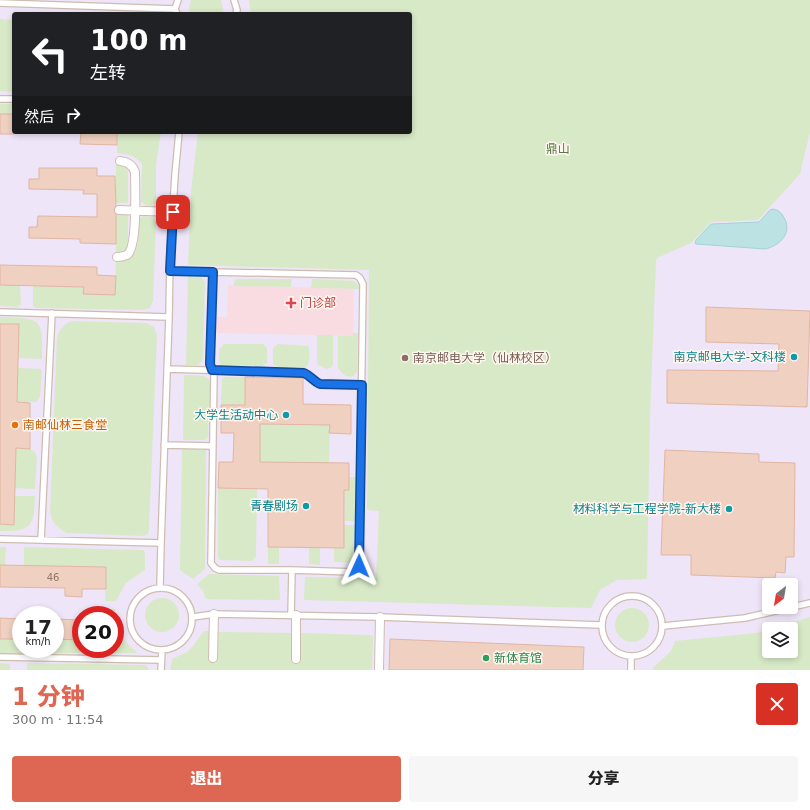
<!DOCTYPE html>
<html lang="zh">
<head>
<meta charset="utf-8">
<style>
  :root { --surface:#fff; --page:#f6f6f6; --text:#222; --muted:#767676; --accent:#de6754 }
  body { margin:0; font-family:"DejaVu Sans","Noto Sans SC",sans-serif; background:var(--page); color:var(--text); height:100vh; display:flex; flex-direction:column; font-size:15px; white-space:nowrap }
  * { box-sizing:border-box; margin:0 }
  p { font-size:13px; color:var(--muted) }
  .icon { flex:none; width:22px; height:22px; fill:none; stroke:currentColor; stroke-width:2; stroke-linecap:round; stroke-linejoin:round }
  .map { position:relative; height:670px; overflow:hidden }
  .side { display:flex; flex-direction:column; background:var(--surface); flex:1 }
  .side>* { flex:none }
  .hud { position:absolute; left:12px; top:12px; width:400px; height:122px; border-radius:4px; box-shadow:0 2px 6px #0003; background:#202124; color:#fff; overflow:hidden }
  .needle { width:26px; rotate:211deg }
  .buttons { position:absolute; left:762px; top:578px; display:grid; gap:8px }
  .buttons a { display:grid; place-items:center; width:36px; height:36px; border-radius:4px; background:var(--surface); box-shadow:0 2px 6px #0003; font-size:20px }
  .speed { position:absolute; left:12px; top:606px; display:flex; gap:8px; font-size:20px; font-weight:700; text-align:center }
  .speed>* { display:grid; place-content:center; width:52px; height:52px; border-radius:50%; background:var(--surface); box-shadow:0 2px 6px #0003; line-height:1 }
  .speed small { font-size:10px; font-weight:400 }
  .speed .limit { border:6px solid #d22; background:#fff; color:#111 }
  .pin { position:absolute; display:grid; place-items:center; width:34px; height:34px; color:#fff; margin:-17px; border-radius:8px; box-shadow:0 2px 6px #0006 }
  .me { position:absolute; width:44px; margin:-22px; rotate:1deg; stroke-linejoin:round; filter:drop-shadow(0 0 3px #0008) }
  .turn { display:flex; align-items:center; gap:14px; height:84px; padding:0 12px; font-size:18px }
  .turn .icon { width:52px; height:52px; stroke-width:2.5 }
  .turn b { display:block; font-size:28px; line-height:34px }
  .then { display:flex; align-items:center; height:38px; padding:0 12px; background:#0003; gap:8px; font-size:15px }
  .round { display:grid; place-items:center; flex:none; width:42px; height:42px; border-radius:4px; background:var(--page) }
  .head { display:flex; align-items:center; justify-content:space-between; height:68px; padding:0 12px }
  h1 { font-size:24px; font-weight:800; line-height:30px; color:var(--accent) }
  .cta { display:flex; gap:8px; margin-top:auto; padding:8px 12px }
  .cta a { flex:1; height:46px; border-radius:4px; background:var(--accent); color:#fff; font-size:16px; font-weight:800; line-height:46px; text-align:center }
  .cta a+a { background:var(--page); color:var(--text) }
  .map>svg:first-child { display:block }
</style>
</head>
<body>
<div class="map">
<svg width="810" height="670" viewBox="0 0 810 670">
  <rect width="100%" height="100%" fill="#fbf2e8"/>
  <path fill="#efe5f8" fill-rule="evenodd" d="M0,0H810V670H0ZM14,14H410V132H14ZM769,585H791V607H769ZM21,615H55V649H21ZM81,615H115V649H81ZM769,629H791V651H769Z"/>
  <path fill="#f9dce2" d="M228,285L354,289L353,336L216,333V317H227Z"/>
  <path fill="#d8e9c7" d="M191,0H221L223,9L222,14H190L189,8Z
    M249,0H810V132L801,170L800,174L758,220L711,222L691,243L657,258L656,261L650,415L647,579L617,580L600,590L591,608L304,600L305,577L376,578L379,511L367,510L369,270L188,265L191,191L198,132H410V14H251Z
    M0,19L14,20V92L0,91Z
    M0,104H12L11,114H0Z
    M117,132H161L156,165V203L150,206L145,205L141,201L142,164C134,155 128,154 117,153Z
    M116,164L125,166L128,171V203H108L116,194Z
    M108,214L128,215V243L126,249L121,253H116V223Z
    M143,216L153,217L156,221L153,301L150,308L143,310L36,308L33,306V286L84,287V294L115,295L116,262C120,261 126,261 129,259C141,252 138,231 139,219Z
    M188,276L201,277L205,282L203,360L198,365H186Z
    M237,279H292L291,287L233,286L235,280Z
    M312,279L354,281L359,285V289L311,288Z
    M0,285H20L21,304L18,307L0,306Z
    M0,317C41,319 43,316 42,359L18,358L19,325L0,324Z
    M71,321L146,323L154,327L157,335L149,529L148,534L144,536L66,533C57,527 52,523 50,512L57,338C60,329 63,325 71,321Z
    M353,333H358L357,372C351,381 343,376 338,368V336H353Z
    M317,335H333V364L331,367L327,369L318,365L317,362Z
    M224,344H263L267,348V363L262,366L221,365L219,361V349Z
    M278,344L308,346C310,350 311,363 306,367C301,371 277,369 273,364V348Z
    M18,368L42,369L40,396L37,402H17Z
    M184,375C192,376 206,373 210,381L208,436L207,439L204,440H183Z
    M224,377H245V405H221L222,380Z
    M260,424L330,425L329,463L260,462Z
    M16,448L30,449L35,452L37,458L35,489L15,488Z
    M182,449L206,450L205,569L193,579L180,570Z
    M349,477H356L355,521H345L344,490H349Z
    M218,488L257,489L256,557L252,561L220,560L218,557Z
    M15,496H35C34,526 32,532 0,531V524L14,525Z
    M344,525H355L354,561L353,563L334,562V548H344Z
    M0,547H6L5,566L0,565Z
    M24,547L143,550L145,553V570L126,583L116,601H105L106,567L24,566Z
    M268,547L279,548V564H268Z
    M309,548H320V565L309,564Z
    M209,574L279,576L280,600L206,599L203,591L197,584Z
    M145 615a17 17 0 1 1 34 0a17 17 0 1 1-34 0Z
    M615 625a17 17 0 1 1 34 0a17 17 0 1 1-34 0Z
    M101,609H115V615H101Z
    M810,617V670H653V668L671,651L675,641L757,633L769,629V651H791V629H769Z
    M115,621C121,638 125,642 138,653H0V639H21V649H55V639L81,640V649H115Z
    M204,631H208L210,633L209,659H217V633L219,632L291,633L293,635L292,660L299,636L302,633L370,635L373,636V639L372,670H170L172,659L187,652L193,646Z
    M0,663L10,664V670H0Z
    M27,663L146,665L149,670H27Z"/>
  <path fill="#bde2e4" stroke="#a4d2d6" d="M773,209C778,210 781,212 783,216C794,232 780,246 765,249L696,244L695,243L696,240L711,224L759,222L770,210Z"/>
  <path fill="#efd0c1" stroke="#e1b5a3" d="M0,114H14V134H0Z
    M81,132H117V145L80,144Z
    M39,168H97V176H115L116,206L114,210L116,214V244L80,243V239L29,238V227H37L38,216L97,217V194H83L84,190L29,189V179H39Z
    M0,265L97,267V275L116,276L115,295L83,294L84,287L0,285Z
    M706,307L810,311L807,407L667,403V370L778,371L779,344L706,342Z
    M0,324H19L17,402L30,403V449L16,448L14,525L0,524Z
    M245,377L303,378V404L351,405V434L329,433L330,425L260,424V462L349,463V490H344V548L268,547V489L218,488L219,462H233L234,433H221V405H245Z
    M665,450L759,454V462L795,463L794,557H786L785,573L776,572L775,578L691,575V555H661Z
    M0,565L106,567V589H82V597L65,596V588L0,587Z
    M0,618L21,619V639H0Z
    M55,619L81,620V640L55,639Z
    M390,639L584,647L583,670H389Z"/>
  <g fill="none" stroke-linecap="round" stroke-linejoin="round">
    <defs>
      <path id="service" d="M234,0L237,10L236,14
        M0,3L175,9
        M177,14L175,9L178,0
        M0,99H14
        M170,271L213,272
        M0,312L169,317
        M167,369L304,373C311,376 313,381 319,384L362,385
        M164,445L213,446
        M0,539L161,543
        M41,540L52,313
        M160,587L161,543L169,317L170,258L175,175L179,132
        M130 619a31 31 0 1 1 62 0a31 31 0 1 1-62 0Z
        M602 626a30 30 0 1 1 60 0a30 30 0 1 1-60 0Z
        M291,615L292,570H219L215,568L211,563L214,373L210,364L213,272L356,275L360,278L363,284L359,566L354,572L292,570
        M193,617L214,614L380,617L601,625
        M663,626L745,618L810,603
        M0,657L161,660
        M161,670L162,650
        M631,670V657"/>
      <path id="pedestrian" d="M119,210L173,212
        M117,257C120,257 124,256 127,255C138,247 135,187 135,172C132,164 127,162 120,161
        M213,658L214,614
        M296,659V615
        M379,670L380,617"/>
    </defs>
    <use href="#service" stroke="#cfbcb1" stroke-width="8"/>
    <use href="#pedestrian" stroke="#cfbcb1" stroke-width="10"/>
    <use href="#service" stroke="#fff" stroke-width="5.5"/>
    <use href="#pedestrian" stroke="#fff" stroke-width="8"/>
  </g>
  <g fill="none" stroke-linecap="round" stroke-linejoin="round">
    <defs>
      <path id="route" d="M173,212L170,271L213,272L210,364L212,370L304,373C311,376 313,381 320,384L362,385L359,566"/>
    </defs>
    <use href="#route" stroke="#114b97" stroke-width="10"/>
    <use href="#route" stroke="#1a73e8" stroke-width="7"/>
  </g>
  <path fill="#e0444e" stroke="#fef7ef" stroke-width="1.5" d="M289 297h4v4h4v4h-4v4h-4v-4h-4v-4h4z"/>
  <g fill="#0f9aa8" stroke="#fef7ef" stroke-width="1.5">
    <circle cx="794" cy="357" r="4"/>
    <circle cx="286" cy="415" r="4"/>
    <circle cx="306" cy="506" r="4"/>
    <circle cx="729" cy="509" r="4"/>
  </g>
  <circle fill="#8d6e63" stroke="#fef7ef" stroke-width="1.5" cx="405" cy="358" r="4"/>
  <circle fill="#e8710a" stroke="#fef7ef" stroke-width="1.5" cx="15" cy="425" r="4"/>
  <circle fill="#2e9e5b" stroke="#fef7ef" stroke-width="1.5" cx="486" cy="658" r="4"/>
  <g text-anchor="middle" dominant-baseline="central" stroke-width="3" stroke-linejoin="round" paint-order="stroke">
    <g font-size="10" fill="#93766a">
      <text x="53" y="577">46</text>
    </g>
    <g font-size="12" fill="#597946" stroke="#fef7ef">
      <text x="558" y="149">鼎山</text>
    </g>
    <g font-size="12" fill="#be3a42" stroke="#fef7ef" text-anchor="start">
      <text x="300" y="303">门诊部</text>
    </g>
    <g font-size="12" fill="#0d838f" stroke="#fef7ef" text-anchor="end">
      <text x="786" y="357">南京邮电大学-文科楼</text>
      <text x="278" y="415">大学生活动中心</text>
      <text x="298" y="506">青春剧场</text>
      <text x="721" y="509">材料科学与工程学院-新大楼</text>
    </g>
    <g font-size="12" fill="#785e54" stroke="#fef7ef" text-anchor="start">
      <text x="413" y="358">南京邮电大学（仙林校区）</text>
    </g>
    <g font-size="12" fill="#c56008" stroke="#fef7ef" text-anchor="start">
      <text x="23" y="425">南邮仙林三食堂</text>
    </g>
    <g font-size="12" fill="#27864d" stroke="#fef7ef" text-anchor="start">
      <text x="494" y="658">新体育馆</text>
    </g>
  </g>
</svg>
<div class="buttons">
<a><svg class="needle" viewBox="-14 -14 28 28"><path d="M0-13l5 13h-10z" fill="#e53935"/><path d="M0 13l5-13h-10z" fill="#767676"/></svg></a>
<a><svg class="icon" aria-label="layers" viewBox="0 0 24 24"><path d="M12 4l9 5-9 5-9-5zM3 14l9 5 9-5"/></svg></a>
</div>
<div class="speed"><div>17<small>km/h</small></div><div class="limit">20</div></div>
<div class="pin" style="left:173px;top:212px;background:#d93025"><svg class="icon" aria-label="arrive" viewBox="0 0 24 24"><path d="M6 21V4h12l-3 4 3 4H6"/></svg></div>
<svg class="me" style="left:359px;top:566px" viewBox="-20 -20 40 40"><path d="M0-17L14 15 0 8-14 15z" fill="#1a73e8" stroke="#fff" stroke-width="4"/></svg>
<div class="hud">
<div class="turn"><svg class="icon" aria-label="left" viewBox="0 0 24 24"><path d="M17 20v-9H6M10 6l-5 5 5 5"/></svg><div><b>100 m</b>左转</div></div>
<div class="then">然后<svg class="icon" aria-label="right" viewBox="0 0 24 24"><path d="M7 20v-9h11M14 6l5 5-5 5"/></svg></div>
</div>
</div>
<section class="side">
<div class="head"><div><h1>1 分钟</h1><p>300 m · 11:54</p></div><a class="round" style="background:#d93025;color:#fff"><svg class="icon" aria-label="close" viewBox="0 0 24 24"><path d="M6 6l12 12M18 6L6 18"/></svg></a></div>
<div class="cta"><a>退出</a><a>分享</a></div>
</section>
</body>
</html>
